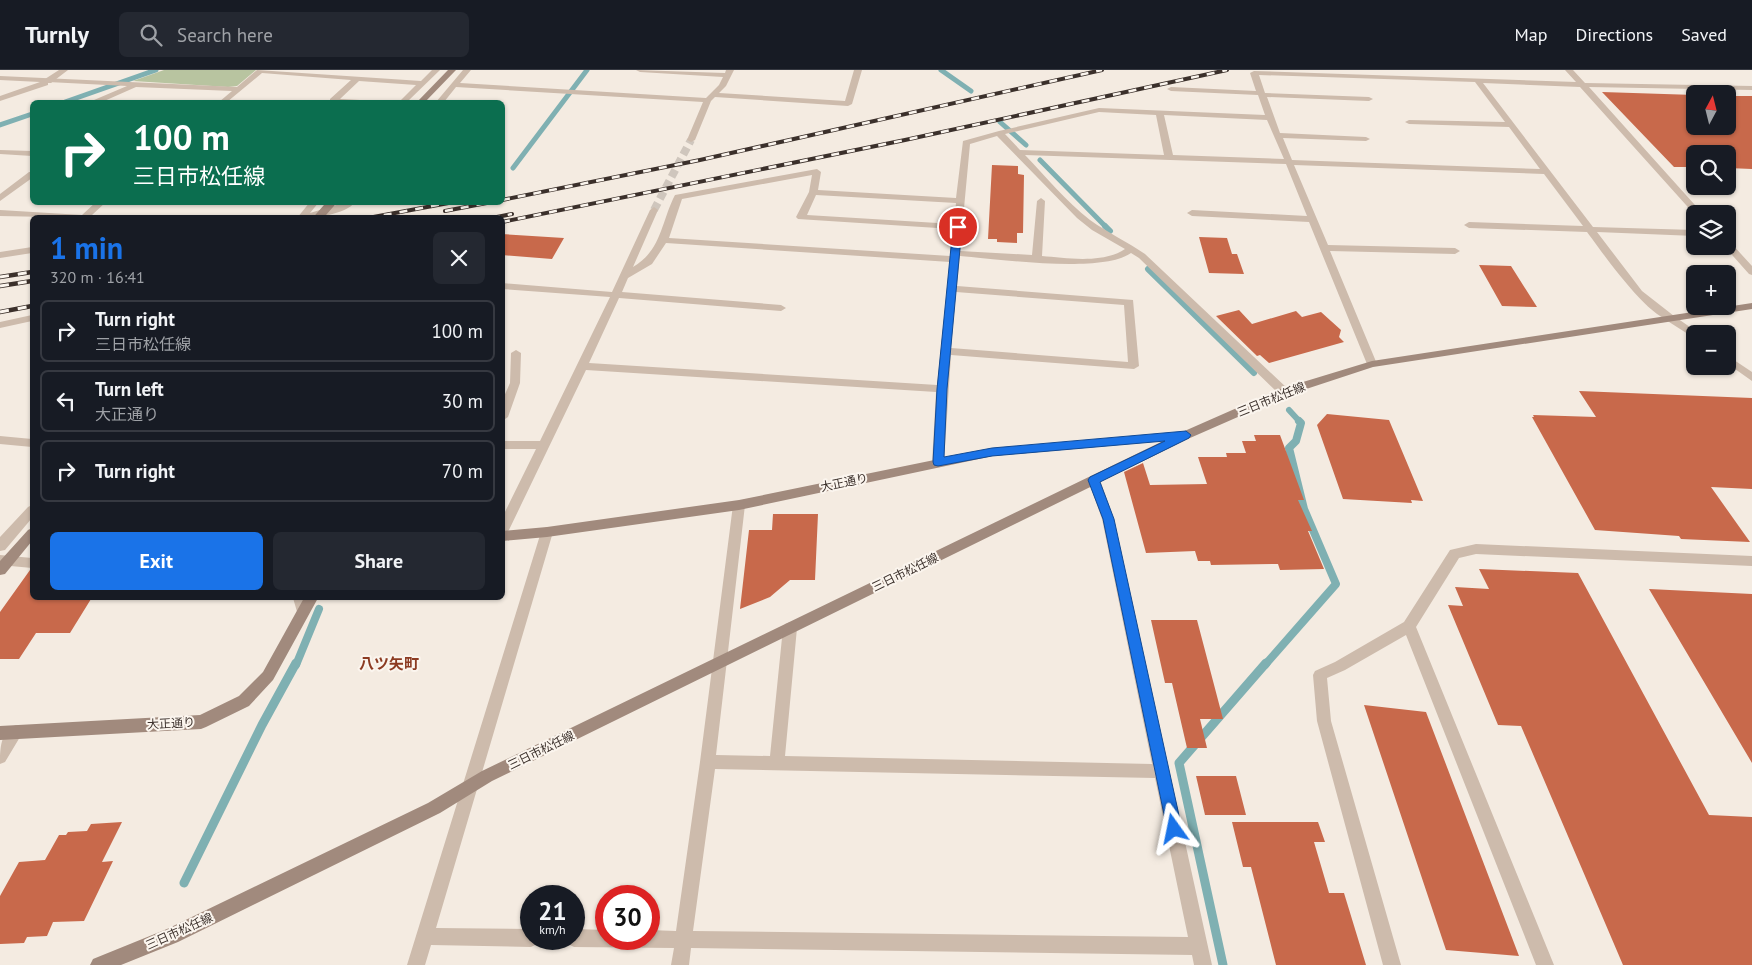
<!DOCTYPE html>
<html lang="en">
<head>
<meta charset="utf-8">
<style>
  :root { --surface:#171b24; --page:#242831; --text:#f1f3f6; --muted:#9ea1a6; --line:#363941; --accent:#1a73e8 }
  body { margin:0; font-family:"PT Sans","Noto Sans JP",sans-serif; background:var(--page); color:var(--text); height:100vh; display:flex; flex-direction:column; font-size:19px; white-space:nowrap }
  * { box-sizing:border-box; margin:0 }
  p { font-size:16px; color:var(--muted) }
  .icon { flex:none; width:28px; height:28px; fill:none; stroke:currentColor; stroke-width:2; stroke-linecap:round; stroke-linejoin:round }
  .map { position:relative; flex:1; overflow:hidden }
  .side { position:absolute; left:30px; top:145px; width:475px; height:385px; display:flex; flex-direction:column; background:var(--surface); border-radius:8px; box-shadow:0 1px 4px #0004 }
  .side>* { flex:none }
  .banner { position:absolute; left:30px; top:30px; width:475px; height:105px; border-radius:8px; box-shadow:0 1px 4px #0004; background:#0b6e4f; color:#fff; overflow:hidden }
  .needle { width:32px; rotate:7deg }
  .tools { position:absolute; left:1686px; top:15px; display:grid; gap:10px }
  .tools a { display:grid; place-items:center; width:50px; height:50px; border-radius:8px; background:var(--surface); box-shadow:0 1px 4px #0004; font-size:25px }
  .speed { position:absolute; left:520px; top:815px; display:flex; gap:10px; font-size:25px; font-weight:700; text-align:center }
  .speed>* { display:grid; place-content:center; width:65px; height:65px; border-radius:50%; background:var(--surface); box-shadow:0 1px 4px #0004; line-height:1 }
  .speed small { font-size:12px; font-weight:400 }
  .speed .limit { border:8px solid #d22; background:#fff; color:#111 }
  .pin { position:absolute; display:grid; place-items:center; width:42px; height:42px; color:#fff; margin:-21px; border:2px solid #fff; border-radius:50%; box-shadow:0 1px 5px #0007 }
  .me { position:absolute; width:55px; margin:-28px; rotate:348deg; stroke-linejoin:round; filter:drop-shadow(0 0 4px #0008) }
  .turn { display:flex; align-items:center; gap:18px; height:105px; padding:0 20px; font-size:22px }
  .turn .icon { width:65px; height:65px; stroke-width:2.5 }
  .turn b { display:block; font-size:35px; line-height:42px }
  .round { display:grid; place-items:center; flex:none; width:52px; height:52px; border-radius:8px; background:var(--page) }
  .overview { display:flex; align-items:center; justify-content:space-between; height:85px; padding:0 20px }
  h1 { font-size:30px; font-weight:800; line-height:38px; color:var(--accent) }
  .button { display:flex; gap:10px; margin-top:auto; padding:10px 20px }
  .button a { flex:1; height:58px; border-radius:8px; background:var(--accent); color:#fff; font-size:20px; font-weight:800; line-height:58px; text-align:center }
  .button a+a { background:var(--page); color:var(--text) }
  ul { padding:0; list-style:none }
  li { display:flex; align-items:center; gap:15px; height:62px; margin:0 10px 8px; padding:0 10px; border:2px solid var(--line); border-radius:8px }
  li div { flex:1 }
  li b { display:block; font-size:19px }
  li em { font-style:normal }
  header { display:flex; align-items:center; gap:30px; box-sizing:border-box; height:70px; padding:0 25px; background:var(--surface); border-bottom:1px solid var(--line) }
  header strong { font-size:24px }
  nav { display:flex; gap:28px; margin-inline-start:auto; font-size:18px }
  .search { width:350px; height:45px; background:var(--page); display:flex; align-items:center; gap:12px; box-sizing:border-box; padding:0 18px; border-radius:8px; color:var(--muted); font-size:19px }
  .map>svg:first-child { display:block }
</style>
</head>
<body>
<header>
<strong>Turnly</strong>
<div class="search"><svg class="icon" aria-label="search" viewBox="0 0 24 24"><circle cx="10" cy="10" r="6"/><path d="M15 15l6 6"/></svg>Search here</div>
<nav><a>Map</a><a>Directions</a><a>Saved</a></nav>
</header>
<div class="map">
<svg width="1752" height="895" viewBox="0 0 1752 895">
  <rect width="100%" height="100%" fill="#f4ebe1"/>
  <path fill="#b8c4a0" d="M164,0H256L237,16L228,17L133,11Z"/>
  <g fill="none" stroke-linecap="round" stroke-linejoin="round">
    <path stroke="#7fb0b2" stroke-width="5" d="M941,0L971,21
      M65,32L156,0
      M1000,52L1026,75
      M0,55L32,44
      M1040,90L1106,157
      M513,98L587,0"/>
    <path stroke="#7fb0b2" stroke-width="6" d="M1105,156L1110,161
      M1148,199L1254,303
      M1289,340L1300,352"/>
    <path stroke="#7fb0b2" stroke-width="8" d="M296,595L319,539
      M1265,595L1336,514L1304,439L1289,378L1296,371L1301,353L1299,351"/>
    <path stroke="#7fb0b2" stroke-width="9" d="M184,813L262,655L296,593
      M1223,895L1179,693L1266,593"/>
  </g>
  <path fill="#c8694b" d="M1602,22L1695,25V56H1728V26H1752V99L1728,98V84H1695V97H1674Z
    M992,95L1018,96V104L1024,105L1023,163H1017V173L997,172V169H988Z
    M502,164L564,168L552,189L502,185Z
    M1199,167L1227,168L1232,184H1237L1244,204L1209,203Z
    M1479,195L1511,196L1537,237L1502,236Z
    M1239,240L1252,254L1296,241L1302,247L1321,242L1341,260L1339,267L1344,272L1269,293L1260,285L1257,286L1216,246Z
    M1579,321L1752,328V419L1711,417L1750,472L1681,469L1679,466L1595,460L1532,347H1534L1533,345L1596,347Z
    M1327,344L1389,350L1423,431L1411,430L1412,433L1343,429L1317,355Z
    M1254,365H1280L1304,430H1298L1312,461H1308L1324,499L1280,500L1278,494L1211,495L1210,491H1198L1195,481L1146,483L1124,402L1143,393L1150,415L1207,414L1198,387H1227L1226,383H1246L1242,371H1256Z
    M773,444H818L815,510H790L770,527L740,539L749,460H772Z
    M1479,499L1578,503L1709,745L1752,747V895H1623L1521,656L1498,655L1448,535L1463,536L1455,517L1489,519Z
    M30,500H32V528H43L41,530L91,529L70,563H36L19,589H0V542Z
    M1649,519L1752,524V693Z
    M1151,550H1197L1223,649H1200L1207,678H1187L1172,613H1165Z
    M1364,635L1426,642L1519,886L1446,880Z
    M1196,706H1236L1246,745H1205Z
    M122,752L102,792L113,791L84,851L53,852L47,866L27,867L24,873L0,874V826L19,792L45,790L59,765H66L68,762L87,761L91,754Z
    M1232,752H1318L1325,772H1314L1329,823H1344L1366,895H1276L1251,797H1243Z"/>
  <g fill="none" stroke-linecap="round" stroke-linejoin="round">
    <path stroke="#cfc6bd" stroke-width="8" stroke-dasharray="8 4.5" stroke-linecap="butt" d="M654,140L691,70"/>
    <path fill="#cdbbac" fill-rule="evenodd" d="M59,0H68L51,13H45V9Z
      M1670,245L1674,246L1700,264H1695V267L1691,266L1666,250L1665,248Z
      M1728,286L1752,302V311L1728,294Z
      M1476,474L1752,486V496L1476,484L1459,488L1416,557L1554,895H1536L1406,565L1345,600L1327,608L1331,651L1401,895H1383L1317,651L1313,605L1315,601L1335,592L1404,552L1450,480Z"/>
    <path fill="#cdbbac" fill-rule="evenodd" d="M257,0L421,11L432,0H440L407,32H399L416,15L359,11L340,29L360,30L364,32H330V29L351,10L262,3L227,32H219L232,21L136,17L102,32H93L94,30L127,16L48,12V15L0,31V26L40,12L0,10V6L237,17Z
      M463,0H471L460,13L706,28L719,15L723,7L640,2L636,0L725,3L726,0H734L726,16L719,23L845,31L854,0H862L852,34L848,36L715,27L711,31L695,70L691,72L687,70L703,32L456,17L444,32H436Z
      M1565,0H1573L1585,13L1752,16V20L1589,17L1703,144L1695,145L1580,17L1483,13L1593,157L1695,160V166L1597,162L1642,221L1674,246V250C1652,255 1600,179 1587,162L1469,158L1464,155L1469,152L1583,156L1544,104L1294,95L1328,175L1455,178L1460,181L1455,184L1330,181L1377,294L1372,297L1367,294L1309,152L1192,146L1187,143L1192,140L1307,146L1286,94L1025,85C1046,107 1066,131 1090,150C1108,163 1128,172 1145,184L1288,319L1290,322L1288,325H1280L1139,188L1131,183C1102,204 998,189 960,186L957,216L1133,230L1139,296L1134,299L951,285L944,392L938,396L932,392L936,322L586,300L508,462L506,465L502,467V448L536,379H502V371H540L610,227L502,219V213L612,222L650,140L654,137L658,140L633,197C662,180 661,152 675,125L817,99L821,102L818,120L956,128L963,71L999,61L1099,38L1265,45L1258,25L1171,21L1167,19L1171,17L1256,21L1250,3L1254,1L1576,12ZM1259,5L1475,12L1505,52L1409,50L1405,52L1409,54L1509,57L1540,99L1292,90L1283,68L1366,71L1370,69L1366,67L1280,63L1267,27L1369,31L1373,29L1369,27L1265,23ZM1099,42L1156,45L1164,85L1020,80L1005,64ZM1164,45L1267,50L1284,89L1173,85ZM997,66L1077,148L1092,160L1125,179C1103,194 1066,188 1042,186L1045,131L1041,128L1037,131L1032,185L960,181L970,74ZM812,105L809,122L796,147L798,149L953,159L950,186L669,168L682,129ZM816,125L956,133L954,154L807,145ZM666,173L950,192L937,315L589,293L619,228L781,241L786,238L781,235L622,222L628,208L652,194ZM956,222L1124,235L1128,292L951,278Z
      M0,80L32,81V86L0,84Z
      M29,102H32V108L0,131V124Z
      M96,132H106L92,145L96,148L0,146V140L82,145Z
      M310,132H319L310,143L346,132H355C346,145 312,148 297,148Z
      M1728,172L1731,173L1752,196V205L1749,204L1725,177L1728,176Z
      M32,177V183L0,188V182Z
      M32,245V251L0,258V252Z
      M516,280L521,283L520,313L508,347L502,351V331L510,313L511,283Z
      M0,366L32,369V377L0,374Z
      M1094,406L1100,410L1114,449L1212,895H1194L1192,885L691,878L689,895H671L674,878L574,877L568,874L566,869H574V859L606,860V869H649V860L676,861L700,692L733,435L735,432H743L745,435L716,685L770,686L783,558L785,554L790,552L795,554L797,558L785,686L1152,694L1102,449L1088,410ZM715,699L1155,708L1188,867L693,861Z
      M32,435V448L5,480L0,481V467L28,437Z
      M547,457L551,459L553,462L436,858L531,859V869H539L537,874L531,877L431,875L425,895H407L541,462L543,459Z
      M0,485L32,488V498L0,495Z
      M293,528H305L310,541L308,545L303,547L298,545Z
      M16,655L21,657L23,662L5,692L0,694C0,680 0,661 16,655Z"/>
    <path fill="#a18a7d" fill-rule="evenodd" d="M448,0H456L425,32H417Z
      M1752,233V239L1373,297L1288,325L1190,368L492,711L440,743L178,872L121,895H90L93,889L167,859L428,733L482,701L1163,371L993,386L739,440L547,467L502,471V461L547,457L739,430L993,378L1180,363L1280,319L1372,291Z
      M32,458V471L5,504L0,505V491L28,460Z
      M304,528H318L273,610L249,636L206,657L201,659L0,670V656L200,645L239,626L263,602Z"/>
    <defs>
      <path id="rail-far1" d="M502,130L700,90L1102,0
        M445,141L492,132
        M368,148L454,132
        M492,148L512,144
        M502,152L905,70L1227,0"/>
      <path id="rail" d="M0,207L32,202
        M0,216L32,211
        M0,242L32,236"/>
    </defs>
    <use href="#rail-far1" stroke="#3b302b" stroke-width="4"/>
    <use href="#rail" stroke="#3b302b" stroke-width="4.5"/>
    <use href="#rail-far1" stroke="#fbf5ee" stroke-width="2.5" stroke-dasharray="8" stroke-linecap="butt"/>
    <use href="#rail" stroke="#fbf5ee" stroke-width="3" stroke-dasharray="9" stroke-linecap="butt"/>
    <path stroke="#a18a7d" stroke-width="8" d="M318,148L332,132"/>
  </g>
  <path fill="#1a73e8" stroke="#114b97" d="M958,155L962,157L947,319L944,387L992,378L1186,361L1191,365L1189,368L1100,412L1114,449L1182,759L1180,764L1174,766L1169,764L1167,759L1103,449L1088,410L1090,407L1165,371L992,386L938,396L934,395L933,392L937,319L953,157Z"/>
  <g text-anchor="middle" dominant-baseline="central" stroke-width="4" stroke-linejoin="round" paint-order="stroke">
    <g font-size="12" fill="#3b302b" stroke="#fbf5ee">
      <text transform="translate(1271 329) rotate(-22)">三日市松任線</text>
      <text transform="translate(844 412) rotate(-12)">大正通り</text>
      <text transform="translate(905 502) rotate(-26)">三日市松任線</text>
      <text transform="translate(171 653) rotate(-3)">大正通り</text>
      <text transform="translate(541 680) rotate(-26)">三日市松任線</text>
      <text transform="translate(179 861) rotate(-24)">三日市松任線</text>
    </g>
    <g font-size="15" font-weight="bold" fill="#8c3b22" stroke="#fbf5ee">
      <text x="389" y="593">八ツ矢町</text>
    </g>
  </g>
</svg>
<div class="tools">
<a><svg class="needle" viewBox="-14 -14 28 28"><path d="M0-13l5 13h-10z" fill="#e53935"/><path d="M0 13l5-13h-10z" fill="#9ea1a6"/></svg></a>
<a><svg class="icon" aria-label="search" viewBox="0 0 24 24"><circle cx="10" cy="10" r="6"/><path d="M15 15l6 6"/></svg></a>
<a><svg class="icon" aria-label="layers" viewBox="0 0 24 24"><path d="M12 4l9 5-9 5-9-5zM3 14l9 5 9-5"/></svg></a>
<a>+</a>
<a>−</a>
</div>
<div class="speed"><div>21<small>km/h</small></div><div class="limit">30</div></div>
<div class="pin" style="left:958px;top:157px;background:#d93025"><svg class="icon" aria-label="arrive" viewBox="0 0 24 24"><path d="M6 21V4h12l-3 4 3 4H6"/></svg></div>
<svg class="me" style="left:1174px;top:759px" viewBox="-20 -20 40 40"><path d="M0-17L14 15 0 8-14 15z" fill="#1a73e8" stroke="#fff" stroke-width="4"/></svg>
<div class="banner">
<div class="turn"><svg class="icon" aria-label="right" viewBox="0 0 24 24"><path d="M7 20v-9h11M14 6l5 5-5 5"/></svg><div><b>100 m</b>三日市松任線</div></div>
</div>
<section class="side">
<div class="overview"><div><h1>1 min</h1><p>320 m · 16:41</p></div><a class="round"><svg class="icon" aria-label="close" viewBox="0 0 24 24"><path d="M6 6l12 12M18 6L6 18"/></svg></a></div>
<ul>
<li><svg class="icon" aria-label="right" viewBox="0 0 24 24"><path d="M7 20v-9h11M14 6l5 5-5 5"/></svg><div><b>Turn right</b><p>三日市松任線</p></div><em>100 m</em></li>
<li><svg class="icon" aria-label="left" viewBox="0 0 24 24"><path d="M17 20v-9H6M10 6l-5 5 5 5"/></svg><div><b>Turn left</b><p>大正通り</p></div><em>30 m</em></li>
<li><svg class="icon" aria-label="right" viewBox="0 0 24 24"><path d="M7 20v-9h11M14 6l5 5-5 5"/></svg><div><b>Turn right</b></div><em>70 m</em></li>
</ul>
<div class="button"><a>Exit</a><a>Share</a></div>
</section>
</div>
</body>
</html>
